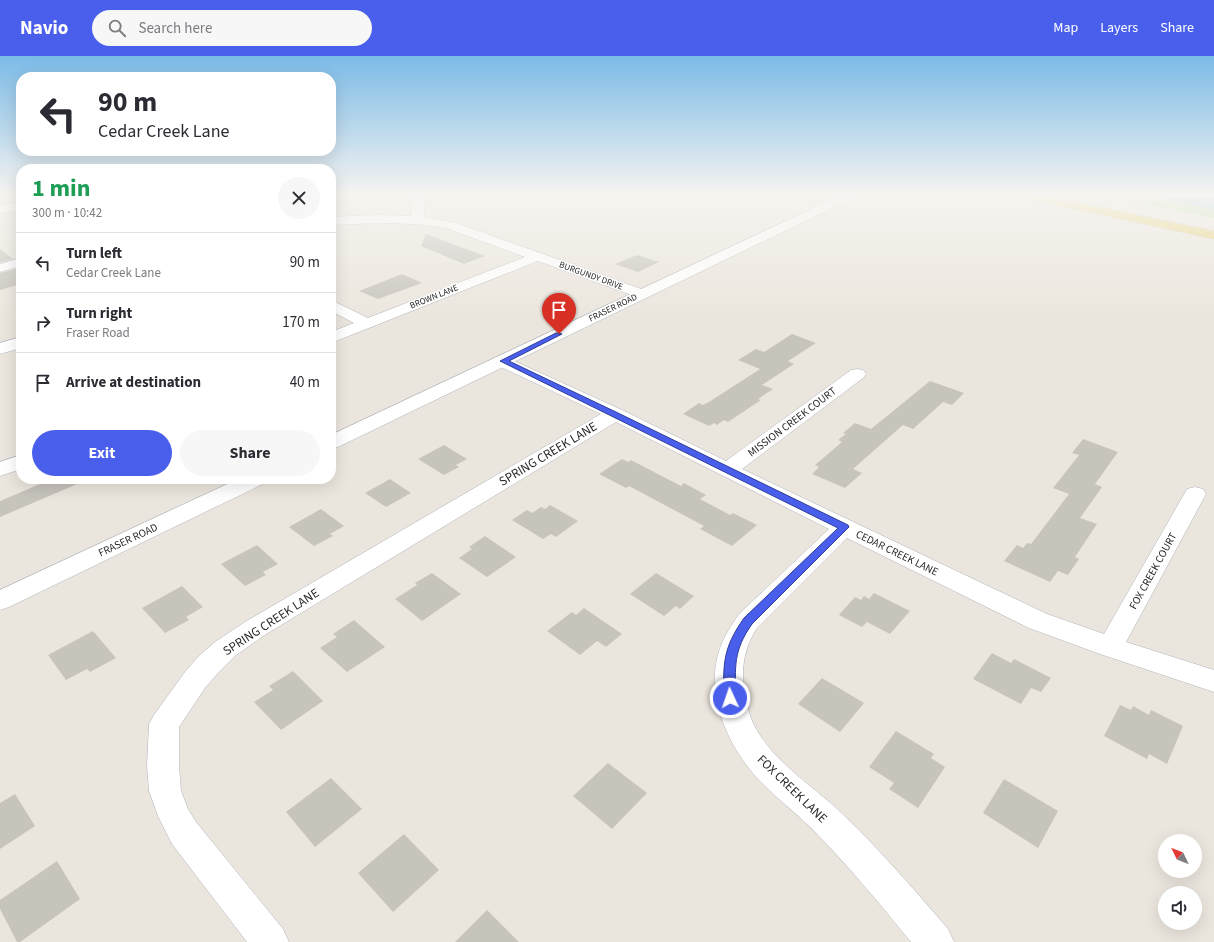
<!DOCTYPE html>
<html lang="en">
<head>
<meta charset="utf-8">
<style>
  :root { --surface:#fff; --page:#f7f7f7; --text:#2b2b33; --muted:#7c7c81; --line:#e1e1e2; --accent:#495fec }
  body { margin:0; font-family:"Source Sans 3",sans-serif; background:var(--page); color:var(--text); height:100vh; display:flex; flex-direction:column; font-size:15px; white-space:nowrap }
  * { box-sizing:border-box; margin:0 }
  p { font-size:13px; color:var(--muted) }
  .icon { flex:none; width:22px; height:22px; fill:none; stroke:currentColor; stroke-width:2; stroke-linecap:round; stroke-linejoin:round }
  .map { position:relative; flex:1; overflow:hidden }
  .panel { position:absolute; left:16px; top:108px; width:320px; height:320px; display:flex; flex-direction:column; background:var(--surface); border-radius:16px; box-shadow:0 4px 16px #0002 }
  .panel>* { flex:none }
  .hud { position:absolute; left:16px; top:16px; width:320px; height:84px; border-radius:16px; box-shadow:0 4px 16px #0002; background:#fff; color:var(--text); overflow:hidden }
  .needle { width:26px; rotate:313deg }
  .tools { position:absolute; left:1158px; top:778px; display:grid; gap:8px }
  .tools a { display:grid; place-items:center; width:44px; height:44px; border-radius:50%; background:var(--surface); box-shadow:0 4px 16px #0002; font-size:20px }
  .pin { position:absolute; display:grid; place-items:center; width:34px; height:34px; color:#fff; margin:-41px -17px; border-radius:50% 50% 50% 0; rotate:-45deg; box-shadow:0 0 4px #0007 }
  .pin .icon { rotate:45deg }
  .me { position:absolute; width:44px; margin:-22px; rotate:357deg; stroke-linejoin:round; filter:drop-shadow(0 0 3px #0008) }
  .turn { display:flex; align-items:center; gap:14px; height:84px; padding:0 16px; font-size:18px }
  .turn .icon { width:52px; height:52px; stroke-width:2.5 }
  .turn b { display:block; font-size:28px; line-height:34px }
  .round { display:grid; place-items:center; flex:none; width:42px; height:42px; border-radius:21px; background:var(--page) }
  .head { display:flex; align-items:center; justify-content:space-between; height:68px; padding:0 16px }
  h1 { font-size:24px; font-weight:700; line-height:30px; color:#1e9e55 }
  .cta { display:flex; gap:8px; margin-top:auto; padding:8px 16px }
  .cta a { flex:1; height:46px; border-radius:24px; background:var(--accent); color:#fff; font-size:16px; font-weight:700; line-height:46px; text-align:center }
  .cta a+a { background:var(--page); color:var(--text) }
  ul { padding:0; list-style:none }
  li { display:flex; align-items:center; gap:12px; height:60px; padding:0 16px; border-top:1px solid var(--line) }
  li div { flex:1 }
  li b { display:block; font-size:15px }
  li em { font-style:normal }
  header { display:flex; align-items:center; gap:24px; box-sizing:border-box; height:56px; padding:0 20px; background:var(--accent); color:#fff }
  header strong { font-size:19px }
  nav { display:flex; gap:22px; margin-inline-start:auto; font-size:14px }
  .search { width:280px; height:36px; background:var(--page); display:flex; align-items:center; gap:10px; box-sizing:border-box; padding:0 14px; border-radius:22px; color:var(--muted); font-size:15px }
  .map>svg:first-child { display:block }
</style>
</head>
<body>
<header>
<strong>Navio</strong>
<div class="search"><svg class="icon" aria-label="search" viewBox="0 0 24 24"><circle cx="10" cy="10" r="6"/><path d="M15 15l6 6"/></svg>Search here</div>
<nav><a>Map</a><a>Layers</a><a>Share</a></nav>
</header>
<div class="map">
<svg width="1214" height="886" viewBox="0 0 1214 886">
  <rect width="100%" height="100%" fill="#ebe6dd"/>
  <path fill="#b0de9e" d="M1097,138H1214V162Z"/>
  <path fill="#78c3e6" d="M1132,138H1214V153Z"/>
  <path fill="#c7c4bc" d="M426,178L485,200L464,208L421,190Z
    M0,193L13,203L0,206Z
    M637,199L659,206L638,216L615,208Z
    M21,212V228L0,234V217Z
    M402,218L422,227L378,243L359,235Z
    M792,278L816,287L788,305L794,308L762,329L773,333L758,343L761,344L728,366L724,364L717,369L714,367L709,370L683,358L699,347L703,349L709,346L760,313L738,304L756,293L764,296Z
    M930,325L964,337L952,349L943,346L913,373L903,369L853,413L862,417L845,432L812,418L819,411L815,409L842,386L838,384L846,378L843,377L855,367L871,373Z
    M1083,383L1118,396L1095,428L1102,431L1080,462L1097,468L1075,501L1079,503L1068,519L1058,515L1050,526L1004,505L1017,489L1023,492L1027,487L1031,488L1069,438L1053,432L1079,399L1072,397Z
    M444,389L467,403L456,409L459,411L444,419L418,403Z
    M622,403L628,406L631,404L681,430L684,427L706,439L700,443L730,459L733,457L757,469L732,490L700,473L704,470L629,430L626,432L599,418Z
    M52,423H89L0,461V445Z
    M390,423L411,437L386,451L365,437Z
    M550,449L578,465L556,481L551,478L543,483L512,464L527,454L532,457L541,451L545,453Z
    M321,453L344,470L330,478L333,480L314,490L289,471Z
    M485,480L516,501L487,521L459,502L472,493L469,491Z
    M257,489L278,508L263,516L266,519L245,530L221,508Z
    M432,517L461,538L422,565L395,543L417,529L415,527Z
    M656,517L694,540L680,553L676,550L664,560L630,538Z
    M182,530L203,551L186,561L189,564L165,577L142,552Z
    M874,537L910,555L890,578L867,566L862,571L839,559L855,541L861,544L864,540L869,543Z
    M584,552L622,578L606,591L597,585L580,599L547,575L572,556L576,559Z
    M354,564L385,591L347,616L320,592L337,581L333,578Z
    M93,575L116,602L90,616L87,613L66,624L48,599Z
    M992,597L1011,607L1014,603L1051,622L1041,636L1031,632L1021,648L973,623Z
    M293,615L323,645L281,674L254,646L273,634L269,630Z
    M822,622L864,647L840,676L798,648Z
    M1120,649L1131,654L1133,650L1149,659L1151,654L1183,670L1167,708L1149,698L1147,703L1104,680Z
    M896,675L934,698L931,702L945,711L918,752L889,733L894,727L869,711Z
    M608,707L647,737L612,773L573,740Z
    M331,722L362,753L315,791L286,756Z
    M1004,723L1058,755L1038,792L983,757Z
    M15,738L35,770L0,793V747Z
    M404,778L439,814L393,856L358,817Z
    M57,805L80,843L20,886H17L0,853V844Z
    M487,854L519,886H455Z"/>
  <g fill="none" stroke-linecap="round" stroke-linejoin="round">
    <defs>
      <path id="street" d="M412,138H424V161L456,167L647,235L649,238L647,241L642,242L637,241L538,205L331,287V276L354,267L331,255V244L368,262L525,201L449,173C410,165 371,167 331,169V161L377,159L412,160Z
        M21,146V154L0,158V150Z
        M21,202V210L0,216V208Z
        M21,281V292L0,298V287Z
        M503,300L622,354L726,405L851,314L857,313L863,314L866,318L863,322L742,413L1047,558L1104,578L1187,433L1195,431L1203,433L1206,438L1126,586L1214,614V636L1100,598L1029,572L847,482L757,572C745,590 741,610 744,632C746,644 748,656 753,667C769,700 801,722 828,745C839,754 849,765 859,774C890,806 919,839 948,873L954,886H911C881,849 851,813 818,779C799,759 777,743 758,723C728,690 705,640 719,595C723,582 731,570 739,558L829,473L616,366L263,580L235,600L218,617L205,632L179,671V710L181,735L188,753L196,766L283,873L289,886H247L172,788L158,760L149,735L147,710L149,668L154,659L185,616L198,601L215,586L245,566L601,358L497,309L494,305L497,301Z
        M21,399V413L0,420V406Z"/>
      <path id="secondary" d="M843,138H859L857,140L338,391L331,393V379Z
        M238,423H266L263,428L9,551L0,554V534Z"/>
      <path id="primary" d="M1013,138H1037L1214,175V183L1019,141Z"/>
    </defs>
    <use href="#street" stroke="#b1b3bd" stroke-width="1"/>
    <use href="#secondary" stroke="#b1b3bd" stroke-width="1"/>
    <use href="#primary" stroke="#c3c3c3" stroke-width="1"/>
    <use href="#street" fill="#fff" fill-rule="evenodd"/>
    <use href="#secondary" fill="#fff" fill-rule="evenodd"/>
    <use href="#primary" fill="#e6cf67" fill-rule="evenodd"/>
  </g>
  <linearGradient id="sky" x2="0" y2="1"><stop stop-color="#7bbae7"/><stop offset="0.53" stop-color="#f6f4f0"/><stop offset="1" stop-color="#f6f4f0" stop-opacity="0"/></linearGradient>
  <rect width="1214" height="262" fill="url(#sky)"/>
  <path fill="#495fec" stroke="#2f3e99" d="M556,277L562,278L509,305L618,357L848,469L849,471L752,568C733,595 735,611 736,642L734,646L730,647L726,646L724,642C723,607 723,592 744,562L838,472L500,305Z"/>
  <g text-anchor="middle" dominant-baseline="central" stroke-width="3" stroke-linejoin="round" paint-order="stroke">
    <g font-size="9" fill="#2a2a2a" stroke="#fff">
      <text transform="translate(591 220) rotate(20)">BURGUNDY DRIVE</text>
      <text transform="translate(434 241) rotate(-22)">BROWN LANE</text>
      <text transform="translate(613 252) rotate(-26)">FRASER ROAD</text>
    </g>
    <g font-size="11" fill="#2a2a2a" stroke="#fff">
      <text transform="translate(792 366) rotate(-37)">MISSION CREEK COURT</text>
      <text transform="translate(128 484) rotate(-25)">FRASER ROAD</text>
      <text transform="translate(897 497) rotate(26)">CEDAR CREEK LANE</text>
      <text transform="translate(1153 515) rotate(-61)">FOX CREEK COURT</text>
    </g>
    <g font-size="13" fill="#2a2a2a" stroke="#fff">
      <text transform="translate(548 398) rotate(-31)">SPRING CREEK LANE</text>
      <text transform="translate(271 566) rotate(-33)">SPRING CREEK LANE</text>
      <text transform="translate(792 733) rotate(44)">FOX CREEK LANE</text>
    </g>
  </g>
</svg>
<div class="tools">
<a><svg class="needle" viewBox="-14 -14 28 28"><path d="M0-13l5 13h-10z" fill="#e53935"/><path d="M0 13l5-13h-10z" fill="#7c7c81"/></svg></a>
<a><svg class="icon" aria-label="sound" viewBox="0 0 24 24"><path d="M4 9h4l5-4v14l-5-4H4zM17 9q2 3 0 6"/></svg></a>
</div>
<div class="pin" style="left:559px;top:278px;background:#d93025"><svg class="icon" aria-label="arrive" viewBox="0 0 24 24"><path d="M6 21V4h12l-3 4 3 4H6"/></svg></div>
<svg class="me" style="left:730px;top:642px" viewBox="-20 -20 40 40"><circle r="17" fill="#495fec" stroke="#fff" stroke-width="3"/><path d="M0-11L8 9 0 5-8 9z" fill="#fff"/></svg>
<div class="hud">
<div class="turn"><svg class="icon" aria-label="left" viewBox="0 0 24 24"><path d="M17 20v-9H6M10 6l-5 5 5 5"/></svg><div><b>90 m</b>Cedar Creek Lane</div></div>
</div>
<section class="panel">
<div class="head"><div><h1>1 min</h1><p>300 m · 10:42</p></div><a class="round"><svg class="icon" aria-label="close" viewBox="0 0 24 24"><path d="M6 6l12 12M18 6L6 18"/></svg></a></div>
<ul>
<li><svg class="icon" aria-label="left" viewBox="0 0 24 24"><path d="M17 20v-9H6M10 6l-5 5 5 5"/></svg><div><b>Turn left</b><p>Cedar Creek Lane</p></div><em>90 m</em></li>
<li><svg class="icon" aria-label="right" viewBox="0 0 24 24"><path d="M7 20v-9h11M14 6l5 5-5 5"/></svg><div><b>Turn right</b><p>Fraser Road</p></div><em>170 m</em></li>
<li><svg class="icon" aria-label="arrive" viewBox="0 0 24 24"><path d="M6 21V4h12l-3 4 3 4H6"/></svg><div><b>Arrive at destination</b></div><em>40 m</em></li>
</ul>
<div class="cta"><a>Exit</a><a>Share</a></div>
</section>
</div>
</body>
</html>
